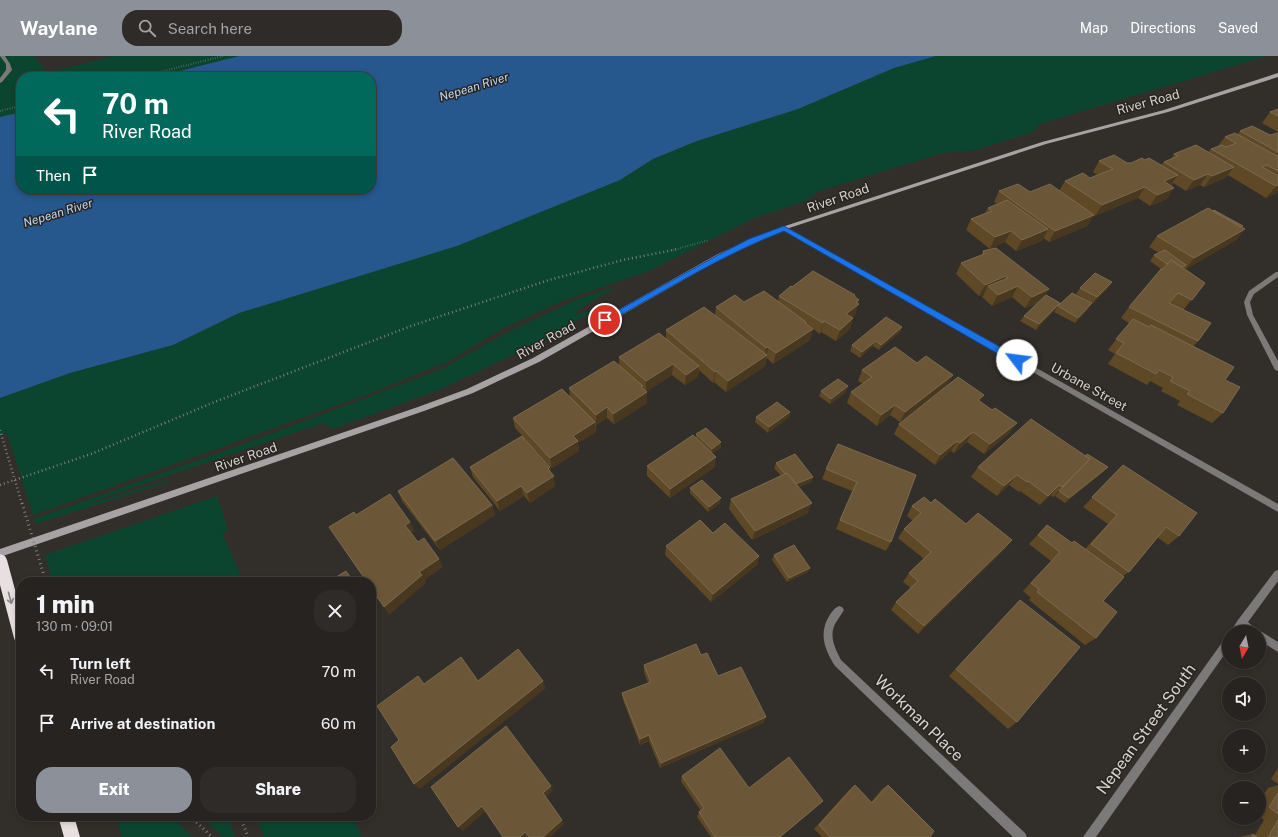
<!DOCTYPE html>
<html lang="en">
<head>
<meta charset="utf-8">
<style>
  :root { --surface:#262320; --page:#2e2b29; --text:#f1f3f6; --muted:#a4a4a5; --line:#42403e; --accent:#8c9099 }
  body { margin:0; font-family:"Public Sans",sans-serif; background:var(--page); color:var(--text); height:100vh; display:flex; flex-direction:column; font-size:15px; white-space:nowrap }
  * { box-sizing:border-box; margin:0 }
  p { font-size:13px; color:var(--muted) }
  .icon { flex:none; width:22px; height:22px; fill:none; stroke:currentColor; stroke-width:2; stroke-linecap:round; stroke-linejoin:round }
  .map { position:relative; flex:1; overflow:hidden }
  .drawer { position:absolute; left:16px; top:521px; width:360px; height:244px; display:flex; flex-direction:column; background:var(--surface); border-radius:16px; box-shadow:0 2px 6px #0003,0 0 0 1px var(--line) }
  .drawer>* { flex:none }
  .top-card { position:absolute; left:16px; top:16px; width:360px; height:122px; border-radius:16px; box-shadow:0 2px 6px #0003,0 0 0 1px var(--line); background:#00695c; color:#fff; overflow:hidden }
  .needle { width:26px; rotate:190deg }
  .buttons { position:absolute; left:1222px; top:569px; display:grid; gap:8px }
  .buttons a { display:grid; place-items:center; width:44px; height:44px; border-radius:50%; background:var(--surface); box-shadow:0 2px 6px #0003,0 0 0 1px var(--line); font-size:20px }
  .pin { position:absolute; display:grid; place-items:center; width:34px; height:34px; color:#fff; margin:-17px; border:2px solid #fff; border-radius:50%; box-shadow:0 1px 4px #0007 }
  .me { position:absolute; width:44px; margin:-22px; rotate:300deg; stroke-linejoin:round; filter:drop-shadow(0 0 3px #0008) }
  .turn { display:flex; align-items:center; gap:14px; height:84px; padding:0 20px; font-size:18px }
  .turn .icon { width:52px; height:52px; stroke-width:2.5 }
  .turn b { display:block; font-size:28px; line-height:34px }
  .then { display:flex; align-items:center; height:38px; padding:0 20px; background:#0003; gap:8px; font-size:15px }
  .round { display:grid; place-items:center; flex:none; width:42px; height:42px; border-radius:16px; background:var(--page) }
  .overview { display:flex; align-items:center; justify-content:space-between; height:68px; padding:0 20px }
  h1 { font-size:24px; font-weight:800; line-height:30px }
  .button { display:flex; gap:8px; margin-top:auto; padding:8px 20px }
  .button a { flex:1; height:46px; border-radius:16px; background:var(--accent); color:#fff; font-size:16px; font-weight:800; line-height:46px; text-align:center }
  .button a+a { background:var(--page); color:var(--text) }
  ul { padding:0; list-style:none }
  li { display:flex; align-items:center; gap:12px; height:52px; padding:0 20px }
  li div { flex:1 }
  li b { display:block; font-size:15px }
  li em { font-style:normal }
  header { display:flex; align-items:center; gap:24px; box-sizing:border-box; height:56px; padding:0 20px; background:var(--accent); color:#fff }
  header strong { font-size:19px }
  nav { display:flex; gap:22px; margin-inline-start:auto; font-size:14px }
  .search { width:280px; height:36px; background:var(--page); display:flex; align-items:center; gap:10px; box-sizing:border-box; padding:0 14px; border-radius:16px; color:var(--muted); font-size:15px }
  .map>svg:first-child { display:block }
</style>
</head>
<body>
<header>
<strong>Waylane</strong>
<div class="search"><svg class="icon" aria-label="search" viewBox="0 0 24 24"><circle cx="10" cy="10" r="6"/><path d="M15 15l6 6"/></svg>Search here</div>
<nav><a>Map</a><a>Directions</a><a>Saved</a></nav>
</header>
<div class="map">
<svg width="1278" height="781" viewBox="0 0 1278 781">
  <rect width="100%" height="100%" fill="#322f2a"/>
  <path fill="#0b4530" d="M0,0H34L47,17L114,0H239L156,21H21V56L0,61Z
    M936,0H1267L1040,68L1033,76L975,94L943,97L819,135L805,145L752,163L649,215L564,244L502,273L447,306L432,312L371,337L33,459L7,377L0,379V342L70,317L173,289L239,257L620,124L653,103L697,85L798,53L894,12Z
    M617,230L579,253L576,257L578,258L589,255L590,257L540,286L441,333L333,373L323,367L91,446L93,447L169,424V426L35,468L34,463L244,388L440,314L506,277L578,243Z
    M217,440L228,474L222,477L244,526H53L45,499Z
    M116,760H170L193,781H122Z
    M201,760H228L235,781H223Z
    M256,760H352L362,781H264Z"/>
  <path fill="#26578d" d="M239,0H936L894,12L798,53L697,85L653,103L620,124L457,190L239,257L173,289L70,317L0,342V61L21,56V133H371V21H156Z"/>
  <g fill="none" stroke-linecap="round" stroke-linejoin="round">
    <path stroke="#807e7a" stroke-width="2" stroke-dasharray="0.5 2" stroke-linecap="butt" d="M140,21L223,0
      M0,55L21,50
      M673,194L709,184"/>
    <path stroke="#807e7a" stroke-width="2.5" stroke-dasharray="1 3" stroke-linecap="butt" d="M0,429L91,398L217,345L411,270L549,224L623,204L678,193"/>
    <path stroke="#807e7a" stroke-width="3" stroke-dasharray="1 3.5" stroke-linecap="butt" d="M190,760L212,781
      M240,760L248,781"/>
    <path fill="#7c7979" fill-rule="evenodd" d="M0,0H5L10,8L12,14L2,26L0,27V22L6,14V8Z"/>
    <path fill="#7c7979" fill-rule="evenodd" d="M784,170L1278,448V456L782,173L781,172Z
      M1276,216H1278V221L1254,238L1250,246L1253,259L1278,305V315L1275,314L1247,259L1244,246L1249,235Z
      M1278,514V525L1248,566L1258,575L1262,576L1278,586V596L1259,584V576H1246L1243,574L1241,576H1230L1238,564L1275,515Z
      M839,550L842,551L844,554C841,559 838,563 835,568C829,581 835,592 841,604L1025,777L1027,781H1013L835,610C825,594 819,579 828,562C831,557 834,552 839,550Z
      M1229,579V592L1096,781H1083L1226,581Z"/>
    <path fill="#a7a2a3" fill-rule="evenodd" d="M1278,17V21L1168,56L1046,88L786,173L753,186L722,202L539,306L473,337L424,355L0,501V493L418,351L467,333L533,302L718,198L749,184L782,171L1042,86L1164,54Z"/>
    <path fill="#e7dfe0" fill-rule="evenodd" d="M0,498L5,500L7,504L21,556V589L16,587L14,582L0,529Z
      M58,760H74L80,781H64Z"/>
    <path stroke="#807e7a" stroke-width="2.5" stroke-dasharray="1 3" stroke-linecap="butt" d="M0,374L22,448"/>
    <path stroke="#807e7a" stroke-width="3" stroke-dasharray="1 3.5" stroke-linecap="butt" d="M22,447L46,526"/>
  </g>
  <path fill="#5e4825" d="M1278,53V76L1262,67L1270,56Z
    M1240,75L1270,79L1278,77V136L1266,142L1228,119L1225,122L1204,131L1200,129L1186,135L1173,127L1171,130L1167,143L1150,150L1138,142L1095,160L1094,159L1087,170L1049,186L1043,182L1042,185L1016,195L1005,186L990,193L966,174L971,163L985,157L988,152L998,148L994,146L999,135L1030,136L1059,135L1065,125L1090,122L1098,119L1093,116L1099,105L1131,107L1145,104L1161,109L1164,106L1171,103L1174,98L1208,96L1211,93L1218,90L1225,81L1238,78Z
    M1242,171L1245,173L1236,184L1186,213L1205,227L1184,253L1198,285L1193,291L1225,324L1223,357L1212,367L1177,349L1180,345L1161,335L1163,332L1150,325L1147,329L1108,308L1115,298L1108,294L1129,267L1121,262L1129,251L1161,213L1150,205L1154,199L1159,197L1149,191L1157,180Z
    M983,195L1046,239L1060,247L1058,250L1088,253L1075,267L1054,256L1056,253L1036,274L1020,265L1024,260L1038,247L1025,252L1012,241L992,250L982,241L984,238L979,240L956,218L961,207L982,199Z
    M1112,226L1108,232L1093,247L1076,238L1080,232Z
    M792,231L855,239V241L858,247L855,259L852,261L853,262L850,273L836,285L821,276L820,278L813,273L810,284L773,308L767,302L765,310L726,336L714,326L713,327L699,314L698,321L685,329L672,319L646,336H647V347L614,368L607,362L596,369V368V376L578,387L579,395L552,412L515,372L513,362L570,340L569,332L619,309V301L666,282V274L715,259L716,251L744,246L778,245L779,240Z
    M902,271L900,276L879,294L873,290L860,302L850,295L852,289Z
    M917,307L953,319L947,329L900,366L890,359L877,370L847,347L851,336L863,328L858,325L862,314Z
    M821,335L846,336L830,348L819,340Z
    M980,346L1010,377L984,398L967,386L954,397L951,395L935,409L894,378L899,368Z
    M790,356L789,361L768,377L755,366L756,361Z
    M696,378L721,386V392L712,397L715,411L670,442L647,420V410L696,382Z
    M1085,400L1108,411L1103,416L1065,447L1055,440L1053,441L1051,439L1040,449L1020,435L1019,436L1009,429L997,440L971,421L978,411Z
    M776,407L813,421L811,426L799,431L808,457L752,484L729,453L731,443L781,420L774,412Z
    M1123,409L1179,480L1168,489L1157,481L1129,516L1123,520L1103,545L1096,582L1085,589L1029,544L1031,542L1023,535L1051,505L1029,488L1047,469L1072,487L1074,485L1085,493L1108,468L1083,451Z
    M470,411H550L551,417L555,430L530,447L524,440L500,455L473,421Z
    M826,413L916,419L891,486L886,495L836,473L852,435L822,423Z
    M690,432L720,447L708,456L690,437Z
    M398,435L492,449L495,459L440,494L402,445Z
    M931,447L966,468L1012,484L1005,493L918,578L891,554L896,546L911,532L903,526L909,517L924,503L898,482L904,473L913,465L907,460L912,450Z
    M713,477L759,500L757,509L711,546L665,499L666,490Z
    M774,499L808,516L787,526L772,504Z
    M1020,544L1017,666L1008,673L949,620Z
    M701,599L718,620L766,661L763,667L660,712L649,685L640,689L623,644L622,637L648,627L644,616V609Z
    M1278,712V728L1271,723Z
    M682,720L749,732L823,745L780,781H711L697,761L699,756L701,755L681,725Z
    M855,729L871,746L882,733L888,729L930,781H822L814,773L849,734Z
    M1278,729V781H1238L1253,778L1255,779L1264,764L1259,760V746L1268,732Z"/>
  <path fill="#47381f" d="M1234,111L1225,122L1204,131L1212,120Z
    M1208,118L1200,129L1186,135L1194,124Z
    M1178,119L1170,130L1164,125Z
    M1278,129V136L1266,142L1276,130Z
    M1145,131L1138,142L1095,160L1102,149Z
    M1174,132L1167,143L1150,150L1157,139Z
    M1094,159L1087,170L1049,186L1055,175Z
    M1048,173L1042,185L1016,195L1022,184Z
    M1245,173L1236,184L1185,214L1194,202Z
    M1011,175L1005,186L990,193L995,181Z
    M1006,220L1000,231L988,230L984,238L979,240L985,229Z
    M1112,226L1108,232L1093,247L1097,241Z
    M1018,230L1012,241L992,250L998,239Z
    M1049,233L1043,244L1025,252L1032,241Z
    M859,244L855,259L843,269L846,258L856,246Z
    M1060,247L1056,253L1036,274L1039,268Z
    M1092,247L1088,253L1075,267L1078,262Z
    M853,262L850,273L836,285L840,274Z
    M824,265L821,276L820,278L823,267Z
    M902,271L900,276L879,294L881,289Z
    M813,273L810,284L773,308L776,297Z
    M876,285L873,290L860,302L862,296Z
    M768,291L765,310L726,336L728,325L765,301L766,292Z
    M673,308L672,319L646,336V325Z
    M699,310L698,321L685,329L686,319Z
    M716,315L714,326L713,327L715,316Z
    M953,319L947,329L900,366L905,356Z
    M643,330V339L647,336V347L614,368L613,358L641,331Z
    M848,330L846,336L830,348L831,343Z
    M984,339L978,350V344Z
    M895,349L890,359L877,370L881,359Z
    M607,351V362L596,369V359Z
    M790,356L789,361L768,377L769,371Z
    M595,366L596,376L578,387L579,395L552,412L550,402L573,380Z
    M1017,367L1010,377L984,398L990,388Z
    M973,376L967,386L954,397L960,387Z
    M957,385L951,395L935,409L940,399Z
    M721,386V392L712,398V393Z
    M716,401L715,411L670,442V433Z
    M1090,403L1055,440L1053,441L1062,431Z
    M550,411L552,421L554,420L555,430L530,447L527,437L548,413Z
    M1108,411L1103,416L1065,447L1069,442Z
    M1017,419L1009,429L997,440L1004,430Z
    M813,421L811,426L792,434L793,429Z
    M1059,429L1051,439L1040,449L1048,440Z
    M521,430L524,440L500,455L497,445Z
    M721,442L720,447L708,456L709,451Z
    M812,447L808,457L752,484L755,475Z
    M492,449L495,459L440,494L435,485Z
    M410,466L415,475L410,478L405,469Z
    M1012,484L1005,493L918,578L924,570Z
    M759,500L757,509L711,546L713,538Z
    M439,503L443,511L425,524L426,527L389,559L384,551L419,516Z
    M810,512L808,516L787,526L789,522Z
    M371,551L373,555L371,556Z
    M371,558L376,565L371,569Z
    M543,625L546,632L420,733L414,728Z
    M766,661L763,667L660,712L661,707Z
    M649,679V685L640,689V683Z
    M551,730L553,735L545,742L543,737Z
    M482,750L486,755L463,775L458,771Z
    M562,764L564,768L550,781H543Z
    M525,776L528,780L527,781H520Z"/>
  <path fill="#6b5737" stroke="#7b6a4f" d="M1278,53V60L1270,56Z
    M1252,70L1270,79L1278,77V96L1240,75Z
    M1235,77L1277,100H1278V115L1267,109L1262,111L1278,120V129L1276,130L1211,93L1222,89L1226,91L1236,87L1225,81Z
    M1196,89L1234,111L1212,120L1208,118L1194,124L1164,106L1178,100L1174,98Z
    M1114,99L1127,107H1131L1142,102L1145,104L1149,102L1178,119L1164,125L1174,132L1157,139L1145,131L1102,149L1065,125L1083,117L1090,122L1113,113L1099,105Z
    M1018,128L1030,136L1050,128L1094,159L1055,175L999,135Z
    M1007,144L1048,173L1022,184L1011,175L995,181L971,163L992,155L988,152Z
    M1208,152L1245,173L1194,202L1157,180Z
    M1214,154L1243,170L1241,171L1213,155Z
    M996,192L1049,233L1032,241L1018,230L998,239L988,230L1008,222L1006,220L985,229L961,207L984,198L983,195Z
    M1165,194L1186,209L1182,211L1171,204L1167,208L1154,199Z
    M1171,204L1205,227L1192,244L1178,237L1169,247L1211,267L1198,285L1129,251L1161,213H1163Z
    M813,215L855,239L854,240L859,244L856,246L859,248L846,258L853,262L840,274L824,265L823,267L779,240L791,230L792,231Z
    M1095,217L1112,226L1097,241L1080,232Z
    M764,235L806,266L805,267L813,273L776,297L768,291L766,292L716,251L735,239L744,246Z
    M1072,237L1092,247L1078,262L1058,250Z
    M1046,239L1060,247L1039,268L1024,260Z
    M704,251L767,299L728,325L716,315L715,316L666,274Z
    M886,261L902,271L881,289L876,285L862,296L852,289Z
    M1133,263L1149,271L1151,269L1234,311L1225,324L1240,331L1223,357L1187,338L1190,335L1170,325L1173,321L1159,314L1156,318L1116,297L1124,287L1116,283Z
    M659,277L699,310L686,319L673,308L646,325L619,301Z
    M895,291L917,307L926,300L953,319L905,356L895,349L881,359L851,336L872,321L862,314Z
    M614,305L643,330L641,331L647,336L613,358L607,351L596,359L569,332Z
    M958,321L984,339L978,344L992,354L995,352L1017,367L990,388L973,376L960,387L957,385L940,399L899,368Z
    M838,323L848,330L831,343L821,335Z
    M562,333L595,366L573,380L578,385L550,402L513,362Z
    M777,346L790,356L769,371L756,361Z
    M1031,363L1090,403L1062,431L1059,429L1048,440L1028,425L1027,426L1017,419L1004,430L978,411Z
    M706,372L721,386L712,393L696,378Z
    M693,379L716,401L670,433L647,410Z
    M522,380L550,411L548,413L554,420L527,437L521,430L497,445L470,411Z
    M838,388L916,419L891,486L840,464L857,426L826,413Z
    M795,398L813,421L796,428L787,417L785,418L776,407Z
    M1087,398L1108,411L1069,442L1059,435L1090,403L1085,400Z
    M453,402L492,449L435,485L398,435Z
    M1123,409L1197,457L1179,480L1166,471L1129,516L1091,488L1117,459L1092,441Z
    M787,417L812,447L755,475L731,443Z
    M702,424L721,442L709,451L690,432Z
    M390,438L410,466L405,469L418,486L424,482L439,503L419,516L422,519L384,551L371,532V526H367L329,471L354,456L356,459Z
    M924,441L931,447L935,443L966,468L978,457L1012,484L924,570L896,546L918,525L909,517L931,496L904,473L921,457L912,450Z
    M700,464L713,477L725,467L759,500L713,538L666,490Z
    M1047,469L1072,487L1074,485L1124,521L1103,545L1117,556L1096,582L1037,536L1039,533L1031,527L1060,496L1038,479Z
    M794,489L810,512L789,522L774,499Z
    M346,515L354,526H328Z
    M1020,544L1080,591L1017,666L956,613Z
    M696,588L701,599L707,597L718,620L741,611L766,661L661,707L649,679L640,683L622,637L651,626L644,609Z
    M518,593L543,625L414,728L391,691L399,684L377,650L418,620L424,628L461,601L478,625Z
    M506,670L551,730L543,737L562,764L543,781H529L525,776L520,781H503L482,750L458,771L431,731Z
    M720,692L749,732L789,701L823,745L780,781H715L699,756L704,752L682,720Z
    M855,729L872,747L888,729L934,775L930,781H830L819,769Z
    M1278,737V758L1269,751Z
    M1278,764V781H1268Z
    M1253,778L1257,781H1251Z"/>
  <defs><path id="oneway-shaft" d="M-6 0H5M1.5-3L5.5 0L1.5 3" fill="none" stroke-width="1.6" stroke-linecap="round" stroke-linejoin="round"/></defs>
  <use stroke="#888280" href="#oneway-shaft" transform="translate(10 542) rotate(75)"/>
  <path fill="#1a73e8" stroke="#114b97" d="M784,170L1020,302L1021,304L1020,307H1014L784,175C722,199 666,234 608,266L605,267L601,264L718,199L749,183Z"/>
  <g text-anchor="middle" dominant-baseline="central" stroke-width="3" stroke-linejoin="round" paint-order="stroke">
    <g font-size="12" font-style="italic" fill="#bbd6f6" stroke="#282521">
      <text transform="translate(474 31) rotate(-17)">Nepean River</text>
      <text transform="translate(58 157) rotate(-17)">Nepean River</text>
    </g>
    <g font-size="13" fill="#d4d2cf" stroke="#282521">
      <text transform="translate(1148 46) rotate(-15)">River Road</text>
      <text transform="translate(838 142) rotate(-19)">River Road</text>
      <text transform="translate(546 284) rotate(-29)">River Road</text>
      <text transform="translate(1089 331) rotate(29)">Urbane Street</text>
      <text transform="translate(246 401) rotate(-19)">River Road</text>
    </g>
    <g font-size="16" fill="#d4d2cf" stroke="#282521">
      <text transform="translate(919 662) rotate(44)">Workman Place</text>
      <text transform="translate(1146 673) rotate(-54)">Nepean Street South</text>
    </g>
  </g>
</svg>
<div class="buttons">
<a><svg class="needle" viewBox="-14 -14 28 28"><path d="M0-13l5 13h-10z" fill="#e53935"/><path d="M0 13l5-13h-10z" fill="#a4a4a5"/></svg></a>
<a><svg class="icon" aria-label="sound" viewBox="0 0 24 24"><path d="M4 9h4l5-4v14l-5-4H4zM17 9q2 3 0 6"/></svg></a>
<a>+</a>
<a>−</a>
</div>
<div class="pin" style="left:605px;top:264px;background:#d93025"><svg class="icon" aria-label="arrive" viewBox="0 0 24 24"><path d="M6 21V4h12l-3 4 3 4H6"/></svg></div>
<svg class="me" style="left:1017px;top:304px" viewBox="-20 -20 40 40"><circle r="19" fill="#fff"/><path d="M0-13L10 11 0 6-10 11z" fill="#1a73e8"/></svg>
<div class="top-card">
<div class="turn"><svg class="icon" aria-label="left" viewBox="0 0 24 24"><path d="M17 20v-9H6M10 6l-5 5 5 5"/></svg><div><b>70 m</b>River Road</div></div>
<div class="then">Then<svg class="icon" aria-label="arrive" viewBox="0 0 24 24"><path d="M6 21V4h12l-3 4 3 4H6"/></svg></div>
</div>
<section class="drawer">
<div class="overview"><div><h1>1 min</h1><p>130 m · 09:01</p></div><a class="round"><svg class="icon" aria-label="close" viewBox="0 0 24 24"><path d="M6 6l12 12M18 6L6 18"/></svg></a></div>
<ul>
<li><svg class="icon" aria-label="left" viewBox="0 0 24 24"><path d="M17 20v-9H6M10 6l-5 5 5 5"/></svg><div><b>Turn left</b><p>River Road</p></div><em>70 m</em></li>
<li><svg class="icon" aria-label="arrive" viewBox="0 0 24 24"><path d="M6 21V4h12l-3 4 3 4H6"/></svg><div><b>Arrive at destination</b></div><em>60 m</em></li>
</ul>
<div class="button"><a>Exit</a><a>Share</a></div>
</section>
</div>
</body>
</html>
